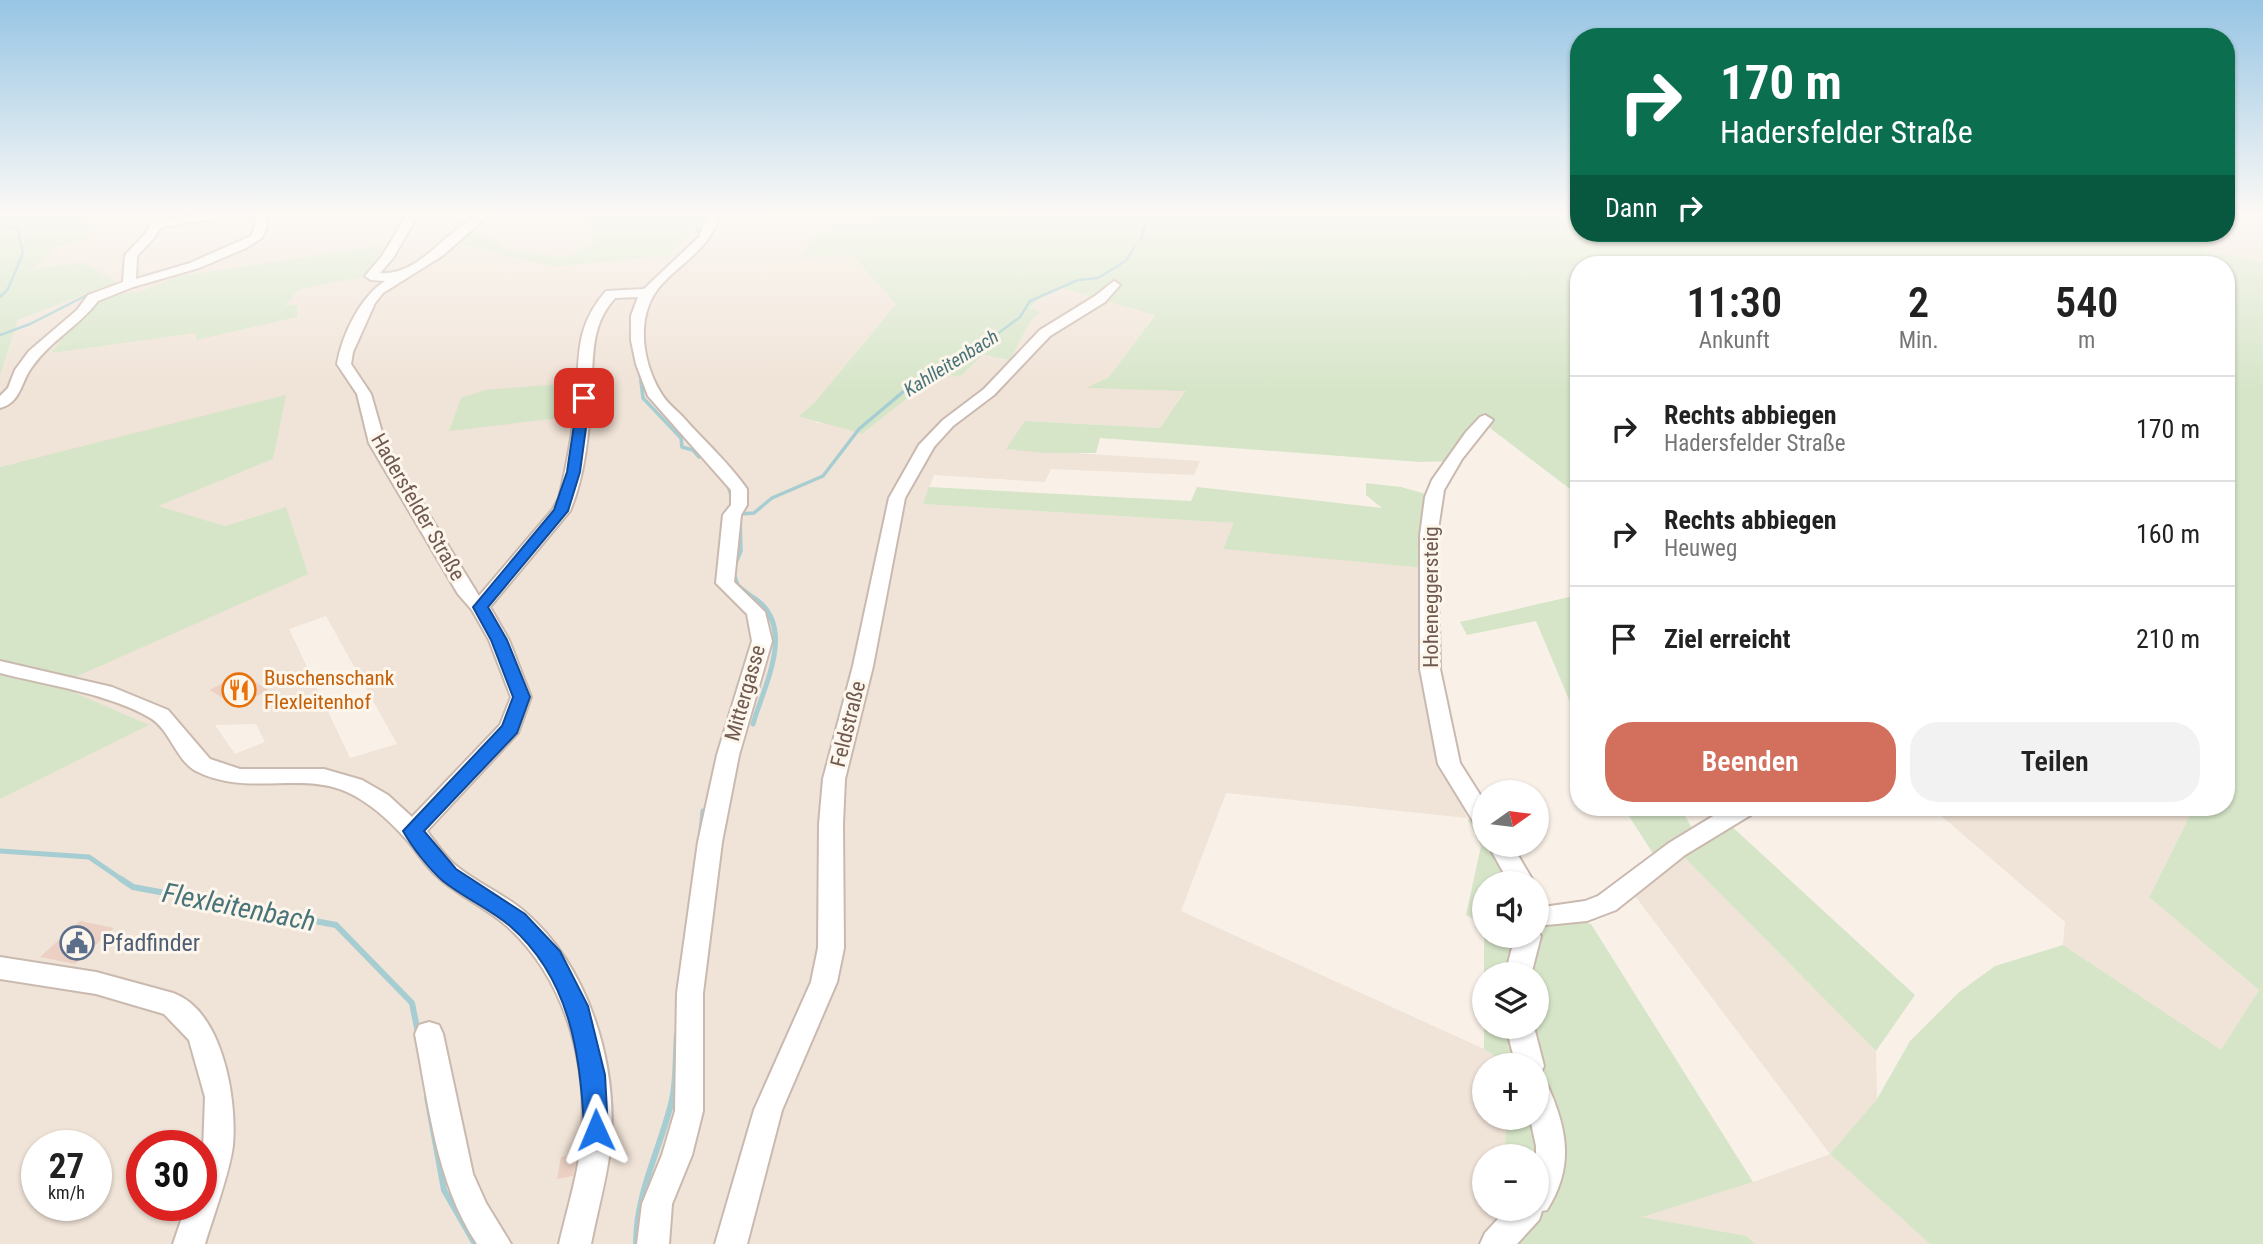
<!DOCTYPE html>
<html lang="de">
<head>
<meta charset="utf-8">
<style>
  :root { --surface:#fff; --page:#f2f2f2; --text:#222; --muted:#767676; --line:#e0e0e0; --accent:#d3705d }
  body { margin:0; font-family:"Roboto Condensed",sans-serif; background:var(--page); color:var(--text); height:100vh; display:flex; flex-direction:column; font-size:26px; white-space:nowrap }
  * { box-sizing:border-box; margin:0 }
  p { font-size:23px; color:var(--muted) }
  .icon { flex:none; width:38px; height:38px; fill:none; stroke:currentColor; stroke-width:2; stroke-linecap:round; stroke-linejoin:round }
  .map { position:relative; flex:1; overflow:hidden }
  .panel { position:absolute; left:1570px; top:256px; width:665px; height:560px; display:flex; flex-direction:column; background:var(--surface); border-radius:28px; box-shadow:0 2px 5px #0004 }
  .panel>* { flex:none }
  .banner { position:absolute; left:1570px; top:28px; width:665px; height:214px; border-radius:28px; box-shadow:0 2px 5px #0004; background:#0b6e4f; color:#fff; overflow:hidden }
  .needle { width:46px; rotate:76deg }
  .fabs { position:absolute; left:1472px; top:780px; display:grid; gap:14px }
  .fabs a { display:grid; place-items:center; width:77px; height:77px; border-radius:50%; background:var(--surface); box-shadow:0 2px 5px #0004; font-size:35px }
  .speed { position:absolute; left:21px; top:1130px; display:flex; gap:14px; font-size:35px; font-weight:700; text-align:center }
  .speed>* { display:grid; place-content:center; width:91px; height:91px; border-radius:50%; background:var(--surface); box-shadow:0 2px 5px #0004; line-height:1 }
  .speed small { font-size:18px; font-weight:400 }
  .speed .limit { border:10px solid #d22; background:#fff; color:#111 }
  .pin { position:absolute; display:grid; place-items:center; width:60px; height:60px; color:#fff; margin:-30px; border-radius:14px; box-shadow:0 4px 10px #0006 }
  .me { position:absolute; width:77px; margin:-38px; rotate:359deg; stroke-linejoin:round; filter:drop-shadow(0 0 5px #0008) }
  .turn { display:flex; align-items:center; gap:24px; height:147px; padding:0 35px; font-size:32px }
  .turn .icon { width:91px; height:91px; stroke-width:2.5 }
  .turn b { display:block; font-size:49px; line-height:60px }
  .then { display:flex; align-items:center; height:66px; padding:0 35px; background:#0003; gap:14px; font-size:26px }
  .eta { display:flex; justify-content:space-evenly; align-items:center; height:119px; text-align:center }
  .eta b { font-size:42px; font-weight:600; line-height:49px }
  .action { display:flex; gap:14px; margin-top:auto; padding:14px 35px }
  .action a { flex:1; height:80px; border-radius:28px; background:var(--accent); color:#fff; font-size:28px; font-weight:600; line-height:80px; text-align:center }
  .action a+a { background:var(--page); color:var(--text) }
  ul { padding:0; list-style:none }
  li { display:flex; align-items:center; gap:21px; height:105px; padding:0 35px; border-top:2px solid var(--line) }
  li div { flex:1 }
  li b { display:block; font-size:26px }
  li em { font-style:normal }
  .map>svg:first-child { display:block }
</style>
</head>
<body>
<div class="map">
<svg width="2263" height="1244" viewBox="0 0 2263 1244">
  <rect width="100%" height="100%" fill="#f9f1e8"/>
  <path fill="#f0e3d7" fill-rule="evenodd" d="M89,215H578L594,243L564,258L504,248L483,233L457,242L553,267L670,255L706,215H864L875,221L830,226L832,229L828,233L811,239L803,258L851,254L896,304L815,402L800,415L818,423L836,424L862,434L939,373L960,377L983,355L1010,360L1030,322L1040,312L1030,309L1041,297L1061,288L1155,314L1109,377L1089,388L1185,390L1160,428L1025,421L1007,449L1200,461L1194,475L1051,469L1045,482L934,475L923,504L1235,523L1223,548L1436,569L1430,669L1467,818L1226,793L1181,911L1484,1049L1511,1065L1484,1066V1118H1507L1504,1157H1484V1209H1500L1499,1227L1482,1244H0V799L148,725L56,686L286,507L225,526L157,506L273,459L102,443L0,467V376L18,320L115,282L83,262L32,269L57,246L88,241ZM326,616L397,744L350,758L289,629ZM256,724L265,742L235,754L215,725ZM37,1146H96V1206H37ZM142,1146H201V1206H142Z
    M2226,215L2246,216L2263,224V262L2210,252L2178,233H2226Z
    M1931,807H2194L2149,897L2259,990L2221,1051L2063,945L2065,922Z
    M1679,852L1876,1051L1877,1099L1830,1154L1930,1244H1755L1747,1236L1641,1217L1753,1182L1830,1154L1623,880Z"/>
  <path fill="#d6e5c8" d="M0,215H89L88,241L57,246L33,269L83,262L116,282L18,320L0,376Z
    M578,215H706L670,255L553,267L456,243L468,233H483L504,248L564,258L594,243Z
    M864,215H1578V233H2178L2210,252L2263,262V1244H1930L1830,1154L1877,1099L1910,1041L1958,993L1995,966L2063,945L2221,1050L2259,990L2149,897L2194,807H2226V264H1578V495L1486,425L1458,461L1420,462L1100,438L1096,453H1045L1006,449L1025,421L1160,428L1185,391L1087,388L1109,377L1155,315L1061,288L1041,297L1030,308L1040,312L1030,322L1010,360L983,355L960,377L939,373L862,434C841,426 820,424 799,416L815,402L896,304L851,254L803,258L811,239L832,229L830,225L874,221Z
    M386,245L363,277L299,289L285,306L297,304V317L196,340V333L51,353L73,325L105,294L140,292L175,277Z
    M572,383L574,404L569,417L449,431L461,398L485,390Z
    M286,395L273,459L158,506L225,526L286,507L308,574L57,685L149,725L0,799V467Z
    M1366,483L1401,487L1426,494L1436,569L1223,549L1234,523L923,504L929,487L1191,501L1197,487L1382,508L1366,495Z
    M1578,595V721L1536,621L1467,635L1460,622Z
    M1623,807H1680L1693,830L1654,855Z
    M1467,818L1484,828V845H1494L1516,884H1484V925L1466,915L1481,846Z
    M1728,823L1915,995L1876,1051L1679,852Z
    M1577,920L1591,924L1753,1182L1642,1217L1747,1236L1755,1244H1482L1499,1227L1500,1209H1536V1157H1504L1507,1118H1536L1537,1075L1544,1088L1525,1032V1027H1536V975H1527V972L1546,925Z
    M1484,936H1518L1511,975H1484Z
    M1484,1027H1513L1532,1066H1511L1484,1049Z"/>
  <g fill="none" stroke-linecap="round" stroke-linejoin="round">
    <path stroke="#a6cdd1" stroke-width="2.5" d="M0,224L18,229L23,253L8,289L0,297
      M1141,240L1148,215
      M644,290L699,235L694,218L697,215
      M633,313L638,298
      M631,322L632,344
      M0,335L30,324L87,295
      M639,370L641,383
      M914,383L981,346L1020,317L1030,301L1078,280L1098,278L1127,260L1134,247"/>
    <path stroke="#a6cdd1" stroke-width="3.5" d="M641,381L643,398L681,438L682,447L693,450L699,457
      M726,480L733,501
      M735,565L741,551L740,514L754,513L772,498L823,476L859,429L916,381
      M734,574L738,585L757,600"/>
    <path stroke="#a6cdd1" stroke-width="5" d="M753,724C764,685 797,627 754,598
      M701,831L703,811
      M0,851L89,857L124,881"/>
    <path stroke="#a6cdd1" stroke-width="6" d="M121,879L133,887L336,925L412,1003L418,1033
      M427,1097L444,1190L475,1244
      M636,1244C636,1193 659,1152 671,1104C677,1081 675,1057 677,1034"/>
  </g>
  <path fill="#ebd0c3" d="M241,673L268,690L237,707L210,690Z
    M80,921L114,928L75,964L40,957Z
    M577,1155L573,1176L557,1179L561,1157Z"/>
  <g fill="none" stroke-linecap="round" stroke-linejoin="round">
    <defs>
      <path id="minor" d="M156,215H167L165,220L197,215H227L222,218L161,227L154,238L137,256L136,279L190,263L251,236L255,226V219L251,215H264L267,226L262,238L246,248L199,268L133,287L98,301C79,326 50,341 32,367C21,381 21,403 0,408V396L8,388L15,370L29,351L77,310L88,295L123,282L125,255L145,234Z
        M407,215H418L393,258L380,273C425,277 453,215 489,215L442,256L383,293L375,303L353,352L351,364L371,394L385,443L479,596L553,509L559,498C566,468 572,438 575,408C581,360 572,330 606,291L644,289L699,237L707,215H719C712,247 682,262 662,284C635,313 641,360 661,393C666,402 676,410 683,417C704,441 729,463 747,489V505L741,515L734,582L765,612L772,641L739,755L722,842L703,993V1111L692,1155L672,1204L669,1244H637L642,1204L662,1155L675,1111L677,993L698,842L717,755L752,641L747,614L716,583L723,515L731,505V490L648,396L636,364L631,340V316L638,297L615,298C589,327 594,358 591,395C589,432 585,476 570,511L490,607L509,640L531,697L518,733L427,831C435,842 444,855 454,864C476,883 503,893 525,912C590,968 619,1067 610,1150C606,1181 597,1213 591,1244H559C566,1213 576,1182 580,1151C591,1072 568,982 508,927C487,908 460,897 439,878C425,867 417,851 405,838C389,820 369,802 347,792C302,771 246,797 196,771C177,761 170,731 152,719C112,694 46,685 0,673V661L112,687L168,710L210,759L240,769H324L362,780L388,795L412,817L500,725L511,697L489,640L472,610L458,594L369,443L357,394L337,364C342,335 360,297 385,281L371,280L365,276L382,256Z
        M1114,281L1120,285L1105,302L1050,336L994,395L953,426L934,447L905,498L873,666L845,779L843,824L844,948L837,982L782,1110L747,1244H715L754,1110L811,982L818,948L819,824L823,779L853,666L889,498L919,445L943,420L984,389L1040,330L1095,296Z
        M1485,415L1493,420L1462,459L1444,490L1437,536L1440,669L1460,763L1484,801V829L1476,826L1438,764L1420,669V536L1425,497L1432,480L1466,432L1480,417Z
        M1728,807H1757L1754,813L1685,855L1616,910L1587,921L1536,926V908L1585,901L1598,896L1669,843Z
        M1488,845H1512L1535,884H1510Z
        M1536,928L1541,936L1531,975H1505L1515,936H1536Z
        M0,957L96,972L173,993C223,1011 237,1099 233,1145C230,1172 213,1217 205,1244H173L186,1206H201L205,1097L189,1040L164,1014L96,994L0,979Z
        M429,1022L439,1025L443,1034L473,1174L486,1203L511,1244H477C436,1182 429,1105 415,1034L419,1025Z
        M1506,1027H1534L1544,1066L1540,1075L1536,1076V1066H1516Z
        M1536,1078L1546,1082C1567,1127 1575,1166 1547,1210L1542,1211L1539,1220L1517,1244H1480L1485,1233L1507,1209H1536V1146L1530,1118H1536Z"/>
    </defs>
    <use href="#minor" stroke="#cab9af" stroke-width="4"/>
    <use href="#minor" fill="#fff" fill-rule="evenodd"/>
  </g>
  <linearGradient id="sky" x2="0" y2="1"><stop stop-color="#97c5e5"/><stop offset="0.55" stop-color="#fcf9f5"/><stop offset="1" stop-color="#fcf9f5" stop-opacity="0"/></linearGradient>
  <rect width="2263" height="389" fill="url(#sky)"/>
  <path fill="#1a73e8" stroke="#114b97" stroke-width="2" d="M584,394L590,398L580,472L568,511L488,607L507,640L530,697L517,733L424,831L456,869L525,914L560,951L588,1006L605,1075L608,1130L604,1138L596,1141L587,1138L584,1130C581,1055 570,978 510,926C489,908 464,898 443,881C429,869 412,847 403,831L502,726L513,697L491,640L473,607L554,510L567,472L578,398Z"/>
  <defs>
    <symbol id="restaurant-ring" viewBox="-11 -11 22 22"><circle r="9.5" fill="#fdf6ed" stroke="#e8710a" stroke-width="1.5"/><path d="M-5-6h1v4h1v-4h1v4h1v-4h1v5L-1.5 .5V6h-2V.5L-5-1ZM5-6V6H3V1.5H1.5Q1.5-4 5-6Z" fill="#e8710a"/></symbol>
    <symbol id="civic-ring" viewBox="-11 -11 22 22"><circle r="9.5" fill="#fdf6ed" stroke="#5c6f8a" stroke-width="1.5"/><path d="M-.6-6.5H3V-4.5H.6V-3L4-1V1h2V6H-6V1h2V-1L-.6-3ZM-1.2 2.5V6h2.4V2.5Z" fill="#5c6f8a"/></symbol>
  </defs>
  <g fill-rule="evenodd">
    <use href="#restaurant-ring" x="220" y="671" width="38" height="38"/>
    <use href="#civic-ring" x="58" y="924" width="38" height="38"/>
  </g>
  <g text-anchor="middle" dominant-baseline="central" stroke-width="6" stroke-linejoin="round" paint-order="stroke">
    <g font-size="19" font-style="italic" fill="#487479" stroke="#fdf6ed">
      <text transform="translate(951 363) rotate(-32)">Kahlleitenbach</text>
    </g>
    <g font-size="21" fill="#70594f" stroke="#fdf6ed">
      <text transform="translate(418 507) rotate(60)">Hadersfelder Straße</text>
      <text transform="translate(1431 597) rotate(-90)">Hoheneggersteig</text>
      <text transform="translate(745 693) rotate(-74)">Mittergasse</text>
      <text transform="translate(848 724) rotate(-76)">Feldstraße</text>
    </g>
    <g font-size="21" fill="#c56008" stroke="#fdf6ed" text-anchor="start">
      <text x="264" y="678">Buschenschank<tspan x="264" dy="24">Flexleitenhof</tspan></text>
    </g>
    <g font-size="24" fill="#4e5e75" stroke="#fdf6ed" text-anchor="start">
      <text x="102" y="943">Pfadfinder</text>
    </g>
    <g font-size="28" font-style="italic" fill="#487479" stroke="#fdf6ed">
      <text transform="translate(239 907) rotate(11)">Flexleitenbach</text>
    </g>
  </g>
</svg>
<div class="fabs">
<a><svg class="needle" viewBox="-14 -14 28 28"><path d="M0-13l5 13h-10z" fill="#e53935"/><path d="M0 13l5-13h-10z" fill="#767676"/></svg></a>
<a><svg class="icon" aria-label="sound" viewBox="0 0 24 24"><path d="M4 9h4l5-4v14l-5-4H4zM17 9q2 3 0 6"/></svg></a>
<a><svg class="icon" aria-label="layers" viewBox="0 0 24 24"><path d="M12 4l9 5-9 5-9-5zM3 14l9 5 9-5"/></svg></a>
<a>+</a>
<a>−</a>
</div>
<div class="speed"><div>27<small>km/h</small></div><div class="limit">30</div></div>
<div class="pin" style="left:584px;top:398px;background:#d93025"><svg class="icon" aria-label="arrive" viewBox="0 0 24 24"><path d="M6 21V4h12l-3 4 3 4H6"/></svg></div>
<svg class="me" style="left:596px;top:1130px" viewBox="-20 -20 40 40"><path d="M0-17L14 15 0 8-14 15z" fill="#1a73e8" stroke="#fff" stroke-width="4"/></svg>
<div class="banner">
<div class="turn"><svg class="icon" aria-label="right" viewBox="0 0 24 24"><path d="M7 20v-9h11M14 6l5 5-5 5"/></svg><div><b>170 m</b>Hadersfelder Straße</div></div>
<div class="then">Dann<svg class="icon" aria-label="right" viewBox="0 0 24 24"><path d="M7 20v-9h11M14 6l5 5-5 5"/></svg></div>
</div>
<section class="panel">
<div class="eta">
<div><b>11:30</b><p>Ankunft</p></div>
<div><b>2</b><p>Min.</p></div>
<div><b>540</b><p>m</p></div>
</div>
<ul>
<li><svg class="icon" aria-label="right" viewBox="0 0 24 24"><path d="M7 20v-9h11M14 6l5 5-5 5"/></svg><div><b>Rechts abbiegen</b><p>Hadersfelder Straße</p></div><em>170 m</em></li>
<li><svg class="icon" aria-label="right" viewBox="0 0 24 24"><path d="M7 20v-9h11M14 6l5 5-5 5"/></svg><div><b>Rechts abbiegen</b><p>Heuweg</p></div><em>160 m</em></li>
<li><svg class="icon" aria-label="arrive" viewBox="0 0 24 24"><path d="M6 21V4h12l-3 4 3 4H6"/></svg><div><b>Ziel erreicht</b></div><em>210 m</em></li>
</ul>
<div class="action"><a>Beenden</a><a>Teilen</a></div>
</section>
</div>
</body>
</html>
